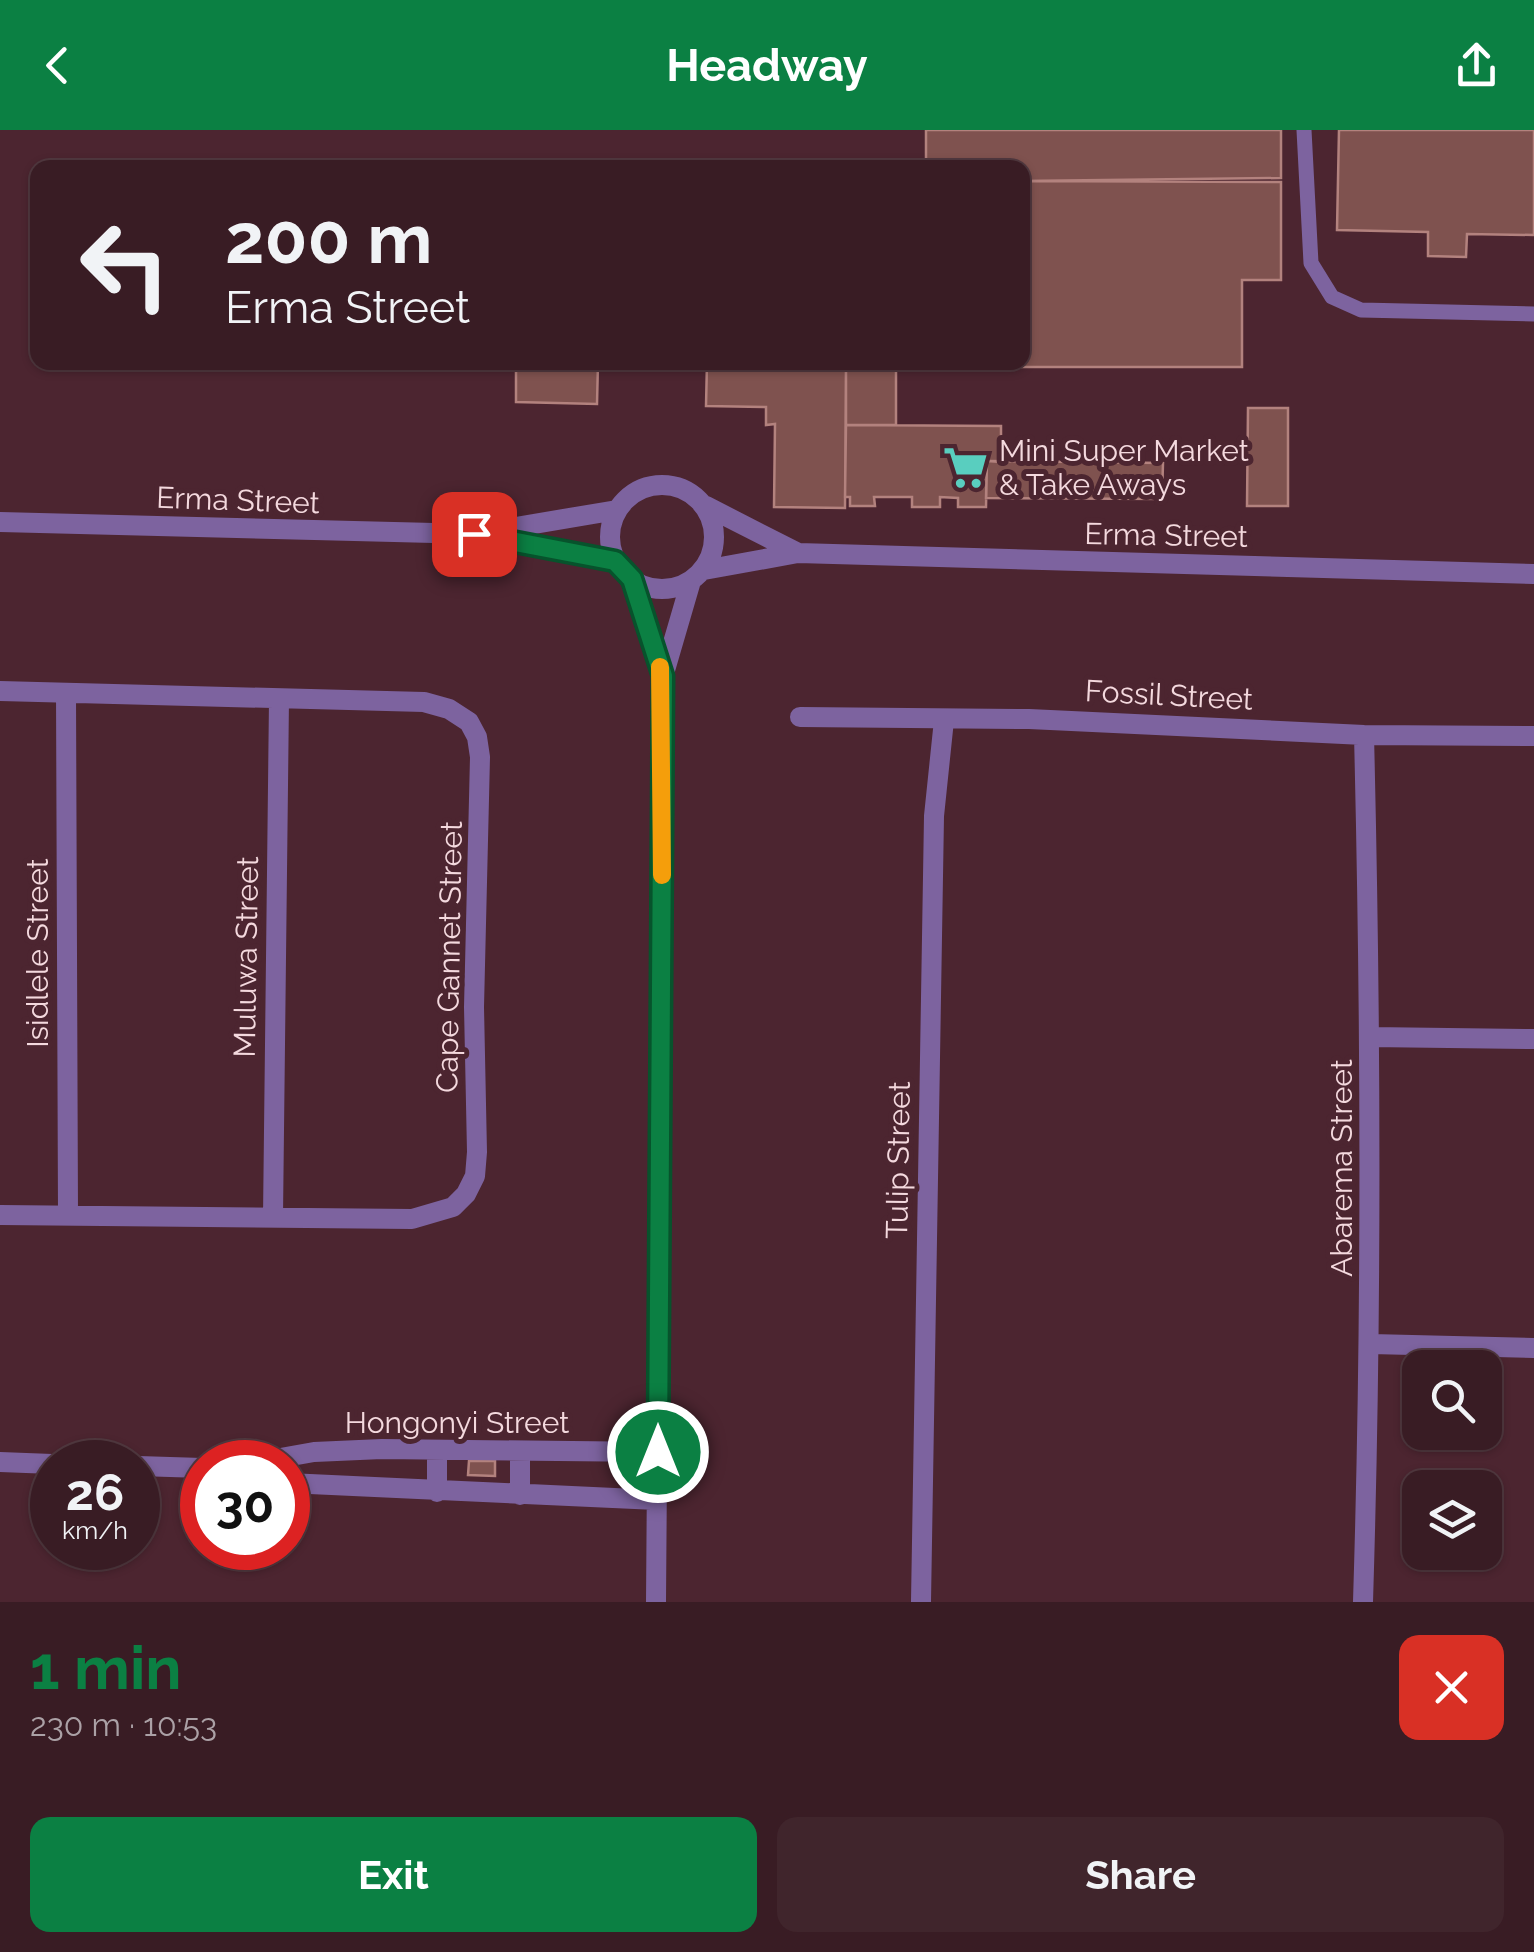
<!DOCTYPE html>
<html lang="en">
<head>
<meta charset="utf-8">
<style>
  :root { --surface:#391c24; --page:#40252c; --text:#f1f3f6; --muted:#aba1a6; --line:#533a41; --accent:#0b8043 }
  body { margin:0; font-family:Raleway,sans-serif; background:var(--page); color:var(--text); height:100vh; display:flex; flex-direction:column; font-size:38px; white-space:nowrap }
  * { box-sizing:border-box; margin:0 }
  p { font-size:32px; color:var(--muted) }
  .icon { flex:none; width:55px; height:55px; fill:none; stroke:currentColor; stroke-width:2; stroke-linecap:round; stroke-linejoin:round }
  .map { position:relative; height:1472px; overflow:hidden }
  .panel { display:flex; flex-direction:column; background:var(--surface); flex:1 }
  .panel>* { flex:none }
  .banner { position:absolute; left:30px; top:30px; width:1000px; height:210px; border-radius:20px; box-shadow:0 2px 8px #0004,0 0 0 2px var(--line); background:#391c24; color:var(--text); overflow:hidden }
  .fabs { position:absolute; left:1402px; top:1220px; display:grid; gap:20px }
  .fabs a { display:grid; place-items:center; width:100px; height:100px; border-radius:20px; background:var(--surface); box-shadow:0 2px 8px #0004,0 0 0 2px var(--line); font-size:50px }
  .speed { position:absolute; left:30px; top:1310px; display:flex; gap:20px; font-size:50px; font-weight:700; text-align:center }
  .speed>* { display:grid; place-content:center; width:130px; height:130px; border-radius:50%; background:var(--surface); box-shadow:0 2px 8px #0004,0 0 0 2px var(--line); line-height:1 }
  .speed small { font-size:25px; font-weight:400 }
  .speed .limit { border:15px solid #d22; background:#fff; color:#111 }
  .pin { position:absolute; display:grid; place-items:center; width:85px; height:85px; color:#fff; margin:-42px; border-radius:20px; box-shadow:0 5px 15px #0006 }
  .me { position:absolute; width:110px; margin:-55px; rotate:0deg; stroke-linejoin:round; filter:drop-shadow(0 0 8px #0008) }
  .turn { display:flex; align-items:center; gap:35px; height:210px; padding:0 30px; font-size:45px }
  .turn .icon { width:130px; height:130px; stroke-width:2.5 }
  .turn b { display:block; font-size:70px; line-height:85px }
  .round { display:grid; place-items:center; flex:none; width:105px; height:105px; border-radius:20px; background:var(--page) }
  .summary { display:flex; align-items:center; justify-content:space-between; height:170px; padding:0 30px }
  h1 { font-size:60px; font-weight:700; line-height:75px; color:var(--accent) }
  .cta { display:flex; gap:20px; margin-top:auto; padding:20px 30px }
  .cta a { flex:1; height:115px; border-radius:20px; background:var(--accent); color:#fff; font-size:40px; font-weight:700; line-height:115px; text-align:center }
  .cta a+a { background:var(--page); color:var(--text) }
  header { display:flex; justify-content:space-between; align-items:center; height:130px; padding:0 30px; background:var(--accent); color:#fff; font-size:45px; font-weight:700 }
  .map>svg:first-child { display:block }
</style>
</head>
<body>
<header><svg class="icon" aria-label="back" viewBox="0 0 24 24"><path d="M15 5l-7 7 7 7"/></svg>Headway<svg class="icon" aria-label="share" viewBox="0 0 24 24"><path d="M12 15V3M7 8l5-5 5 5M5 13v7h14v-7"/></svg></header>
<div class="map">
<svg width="1534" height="1472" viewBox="0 0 1534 1472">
  <rect width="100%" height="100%" fill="#4c2530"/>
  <path fill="#7f524f" stroke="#b3827e" stroke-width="2.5" d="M926,0H1281V48L1022,51V38H926Z
    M1339,0H1534V105L1467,104L1466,127L1428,126V102L1337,100Z
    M1022,51L1281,52V150H1242V237H968L964,232H1022Z
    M516,232H598L597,274L516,272Z
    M707,232H846L845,378L774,377L775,294L766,295V277L706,276Z
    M846,232H896V295H846Z
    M1248,278H1288V376H1247Z
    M846,295L1001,296V332L987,331L986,377H958V368L940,367V377H912V367H874L875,376H850V367H845Z
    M987,331L1163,333L1162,369L986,368Z
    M469,1331H495V1346L468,1345Z"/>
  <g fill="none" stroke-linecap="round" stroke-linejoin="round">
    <path stroke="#7d639f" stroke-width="15" d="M1304,0L1311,133L1332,167L1361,180L1534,184"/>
    <path stroke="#7d639f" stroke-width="20" d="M610 407a52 52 0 1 1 104 0a52 52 0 1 1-104 0Z
      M706,376L798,423
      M0,392L474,404L617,380
      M494,408L615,431
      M704,440L798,423L1534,444
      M632,449L663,545
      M0,561L424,572L449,579L469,592L477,607L480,627L474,877L477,1022L475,1046L466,1064L453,1077L412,1089L0,1085
      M66,563L68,1083
      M800,587L1029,589L1364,605L1534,606
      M1371,907L1534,909
      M273,1087L279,569
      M1371,1214L1534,1218
      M437,1321V1362
      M520,1322V1365
      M0,1332L52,1334
      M258,1332L314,1322L382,1319L657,1322
      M138,1336L202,1338
      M288,1353L657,1370
      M656,1472L663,547L691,451
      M921,1472L934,686L944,590
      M1363,1472C1372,1183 1371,894 1364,605"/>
  </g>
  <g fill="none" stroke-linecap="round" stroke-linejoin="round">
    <defs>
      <path id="route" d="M474,404L615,431L632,449L663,546L658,1322"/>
    </defs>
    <use href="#route" stroke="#07532c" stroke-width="25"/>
    <use href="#route" stroke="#0b8043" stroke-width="18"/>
    <path stroke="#f59e0b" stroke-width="18" d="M660,537L662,745"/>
  </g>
  <defs>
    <symbol id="supermarket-bare" viewBox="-9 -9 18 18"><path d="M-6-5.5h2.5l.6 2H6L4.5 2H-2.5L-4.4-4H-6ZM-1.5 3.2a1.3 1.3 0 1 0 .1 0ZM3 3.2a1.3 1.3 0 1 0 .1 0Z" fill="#59cebf" stroke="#4c2530" stroke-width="2.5" paint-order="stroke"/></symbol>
  </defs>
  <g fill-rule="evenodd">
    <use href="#supermarket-bare" x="934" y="306" width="63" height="63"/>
  </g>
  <g text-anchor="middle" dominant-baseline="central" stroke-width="10" stroke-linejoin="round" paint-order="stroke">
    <g font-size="30" fill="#f4d9de" stroke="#4c2530" text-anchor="start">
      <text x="999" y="320">Mini Super Market<tspan x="999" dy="34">&amp; Take Aways</tspan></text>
    </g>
    <g font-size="30" fill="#f4d9de" stroke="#4c2530">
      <text transform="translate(238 370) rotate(2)">Erma Street</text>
      <text transform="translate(1166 405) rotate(1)">Erma Street</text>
      <text transform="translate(1169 565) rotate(3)">Fossil Street</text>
      <text transform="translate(37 823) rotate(-90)">Isidlele Street</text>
      <text transform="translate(246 827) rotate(-89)">Muluwa Street</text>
      <text transform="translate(449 827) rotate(-89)">Cape Gannet Street</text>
      <text transform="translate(898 1030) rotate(-89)">Tulip Street</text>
      <text transform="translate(1341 1038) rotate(-90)">Abarema Street</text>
      <text x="457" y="1292">Hongonyi Street</text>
    </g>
  </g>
</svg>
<div class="fabs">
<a><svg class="icon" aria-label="search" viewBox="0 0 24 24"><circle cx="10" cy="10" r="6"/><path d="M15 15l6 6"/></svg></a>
<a><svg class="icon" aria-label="layers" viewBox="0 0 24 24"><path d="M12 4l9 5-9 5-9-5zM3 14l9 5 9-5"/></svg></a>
</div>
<div class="speed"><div>26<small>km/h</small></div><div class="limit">30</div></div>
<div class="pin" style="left:474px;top:404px;background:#d93025"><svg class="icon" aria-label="arrive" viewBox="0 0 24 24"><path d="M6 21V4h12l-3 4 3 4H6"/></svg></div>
<svg class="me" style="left:658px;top:1322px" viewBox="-20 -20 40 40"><circle r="17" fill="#0b8043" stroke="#fff" stroke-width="3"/><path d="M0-11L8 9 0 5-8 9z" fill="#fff"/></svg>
<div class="banner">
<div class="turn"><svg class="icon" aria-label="left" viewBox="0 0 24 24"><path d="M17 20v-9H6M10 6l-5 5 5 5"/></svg><div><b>200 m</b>Erma Street</div></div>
</div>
</div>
<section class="panel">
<div class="summary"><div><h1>1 min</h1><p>230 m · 10:53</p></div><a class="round" style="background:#d93025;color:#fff"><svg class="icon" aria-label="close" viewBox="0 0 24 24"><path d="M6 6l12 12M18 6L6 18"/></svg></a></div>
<div class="cta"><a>Exit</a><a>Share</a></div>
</section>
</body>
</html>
